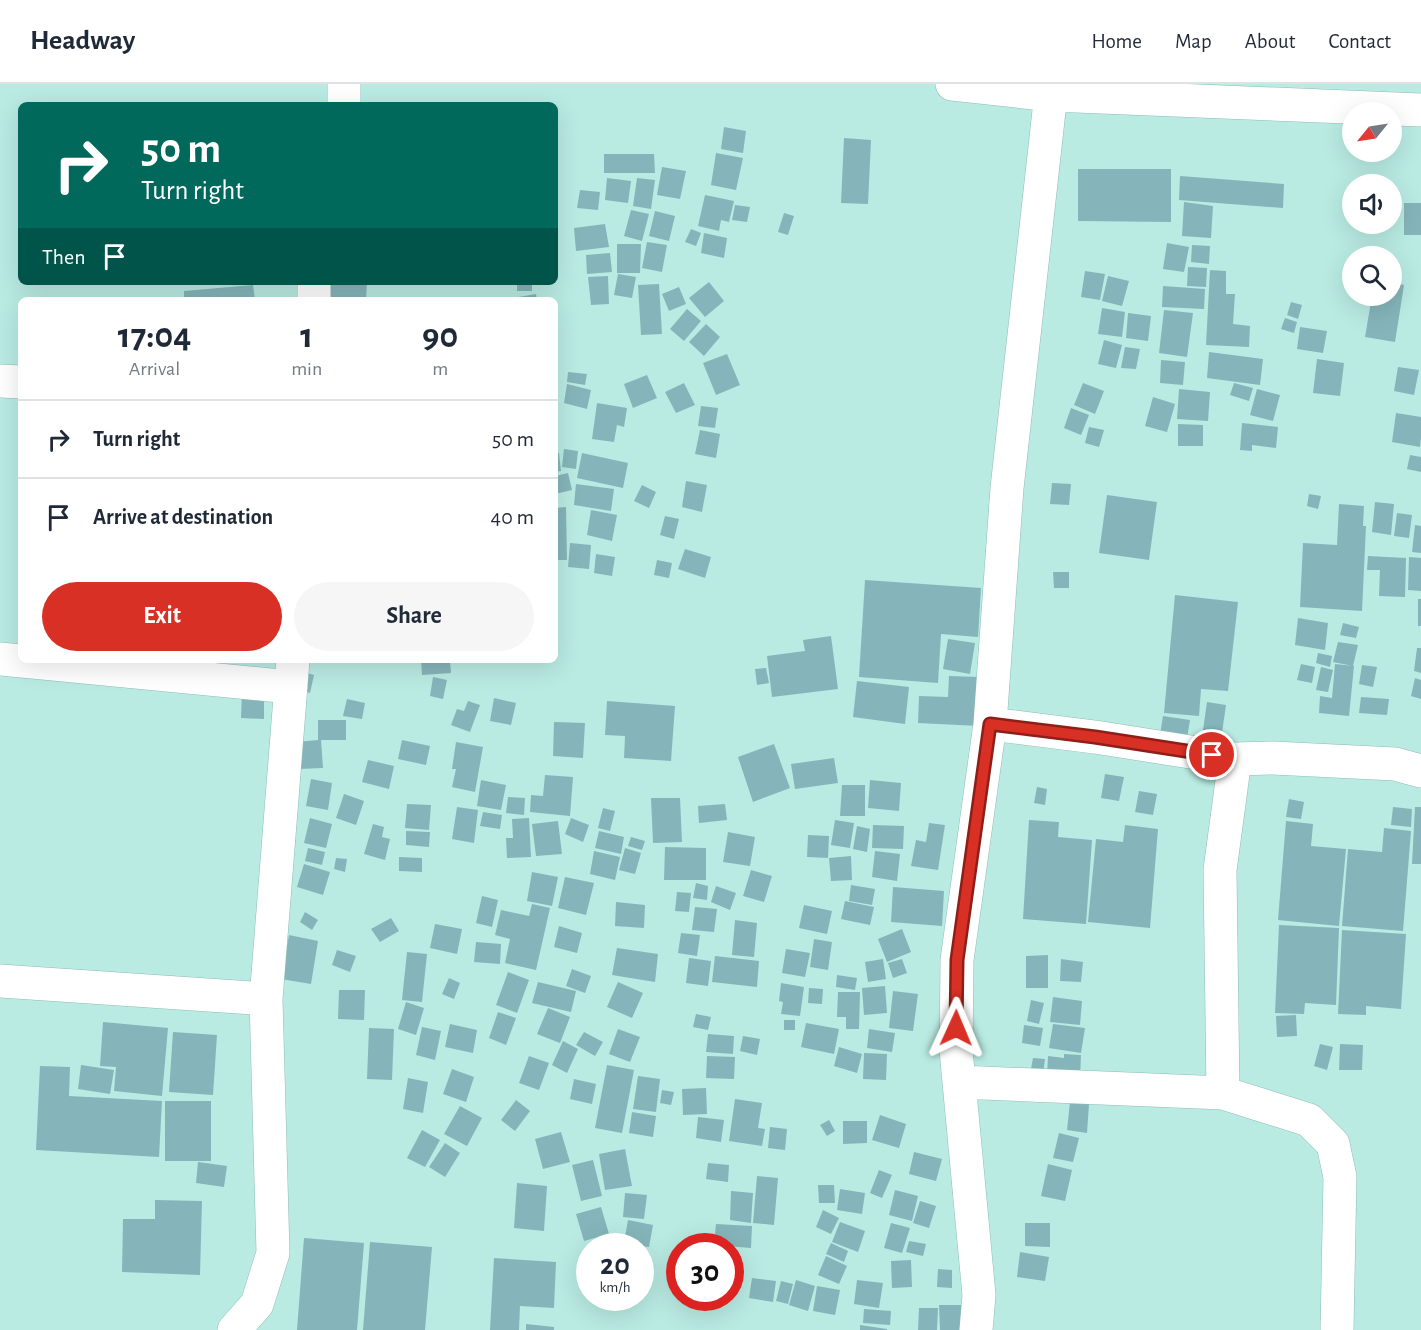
<!DOCTYPE html>
<html lang="en">
<head>
<meta charset="utf-8">
<style>
  :root { --surface:#fff; --page:#f6f6f7; --text:#1f2937; --muted:#747a83; --line:#e0e1e3; --accent:#d93025 }
  body { margin:0; font-family:"Alegreya Sans",sans-serif; background:var(--page); color:var(--text); height:100vh; display:flex; flex-direction:column; font-size:22px; white-space:nowrap }
  * { box-sizing:border-box; margin:0 }
  p { font-size:20px; color:var(--muted) }
  .icon { flex:none; width:33px; height:33px; fill:none; stroke:currentColor; stroke-width:2; stroke-linecap:round; stroke-linejoin:round }
  .map { position:relative; flex:1; overflow:hidden }
  .details { position:absolute; left:18px; top:213px; width:540px; height:366px; display:flex; flex-direction:column; background:var(--surface); border-radius:9px; box-shadow:0 6px 24px #0002 }
  .details>* { flex:none }
  .guide { position:absolute; left:18px; top:18px; width:540px; height:183px; border-radius:9px; box-shadow:0 6px 24px #0002; background:#00695c; color:#fff; overflow:hidden }
  .needle { width:39px; rotate:240deg }
  .fabs { position:absolute; left:1342px; top:18px; display:grid; gap:12px }
  .fabs a { display:grid; place-items:center; width:60px; height:60px; border-radius:50%; background:var(--surface); box-shadow:0 6px 24px #0002; font-size:30px }
  .speed { position:absolute; left:576px; top:1149px; display:flex; gap:12px; font-size:30px; font-weight:700; text-align:center }
  .speed>* { display:grid; place-content:center; width:78px; height:78px; border-radius:50%; background:var(--surface); box-shadow:0 6px 24px #0002; line-height:1 }
  .speed small { font-size:15px; font-weight:400 }
  .speed .limit { border:9px solid #d22; background:#fff; color:#111 }
  .pin { position:absolute; display:grid; place-items:center; width:51px; height:51px; color:#fff; margin:-26px; border:3px solid #fff; border-radius:50%; box-shadow:0 2px 6px #0007 }
  .me { position:absolute; width:66px; margin:-33px; rotate:1deg; stroke-linejoin:round; filter:drop-shadow(0 0 4px #0008) }
  .turn { display:flex; align-items:center; gap:21px; height:126px; padding:0 24px; font-size:27px }
  .turn .icon { width:78px; height:78px; stroke-width:2.5 }
  .turn b { display:block; font-size:42px; line-height:51px }
  .then { display:flex; align-items:center; height:57px; padding:0 24px; background:#0003; gap:12px; font-size:22px }
  .eta { display:flex; justify-content:space-evenly; align-items:center; height:102px; text-align:center }
  .eta b { font-size:36px; font-weight:600; line-height:42px }
  .action { display:flex; gap:12px; margin-top:auto; padding:12px 24px }
  .action a { flex:1; height:69px; border-radius:36px; background:var(--accent); color:#fff; font-size:24px; font-weight:600; line-height:69px; text-align:center }
  .action a+a { background:var(--page); color:var(--text) }
  ul { padding:0; list-style:none }
  li { display:flex; align-items:center; gap:18px; height:78px; padding:0 24px; border-top:2px solid var(--line) }
  li div { flex:1 }
  li b { display:block; font-size:22px }
  li em { font-style:normal }
  header { display:flex; align-items:center; gap:36px; box-sizing:border-box; height:84px; padding:0 30px; background:var(--surface); border-bottom:2px solid var(--line) }
  header strong { font-size:28px }
  nav { display:flex; gap:33px; margin-inline-start:auto; font-size:21px }
  .map>svg:first-child { display:block }
</style>
</head>
<body>
<header>
<strong>Headway</strong>
<nav><a>Home</a><a>Map</a><a>About</a><a>Contact</a></nav>
</header>
<div class="map">
<svg width="1421" height="1246" viewBox="0 0 1421 1246">
  <rect width="100%" height="100%" fill="#b9ebe3"/>
  <path fill="#85b5ba" d="M724,43L746,47L743,69L721,65Z
    M844,54L871,56L868,120L841,119Z
    M716,69L743,74L736,106L711,101Z
    M604,70H654L655,89H604Z
    M662,83L686,87L680,115L657,111Z
    M1078,85H1171V138L1078,137Z
    M1180,92L1284,100L1283,124L1179,116Z
    M607,94L631,97L628,119L605,116Z
    M637,94L655,96L651,125L633,122Z
    M580,106L600,108L598,126L577,124Z
    M705,111L734,117L729,138L721,136L719,147L698,142Z
    M1184,118L1213,122L1211,154L1182,152Z
    M1404,119H1421V151H1404Z
    M735,121L750,123L747,138L732,136Z
    M631,126L649,130L642,157L624,152Z
    M655,127L675,132L669,157L649,152Z
    M784,129L794,132L788,151L778,148Z
    M605,140L609,163L576,167L574,144Z
    M691,145L701,149L696,162L685,158Z
    M704,149L727,154L724,174L701,169Z
    M647,158L667,161L662,188L642,184Z
    M1167,159L1189,163L1184,188L1163,185Z
    M617,160H641L640,189H617Z
    M1192,161L1210,162L1209,180L1191,178Z
    M610,169L612,188L587,190L586,171Z
    M1188,183L1207,184L1206,203L1187,202Z
    M1210,186L1226,187V210H1235L1233,240L1250,242L1249,263L1206,261Z
    M1085,187L1105,190L1100,216L1081,213Z
    M618,190L636,193L632,214L614,211Z
    M608,192L609,220L591,221L588,193Z
    M1108,192L1129,197L1122,222L1102,217Z
    M320,198H367L366,216H318Z
    M517,198H532V207H517Z
    M709,198L724,217L705,233L689,214Z
    M1392,199L1404,201L1395,258L1365,253L1372,212H1392Z
    M659,200L662,250L641,251L638,201Z
    M253,201L255,216H184V207Z
    M1163,202L1205,205L1204,225L1162,223Z
    M679,203L686,220L669,227L662,210Z
    M536,210L537,216H508L507,215Z
    M1291,218L1302,221L1298,235L1287,231Z
    M1102,224L1125,228L1122,253L1098,250Z
    M687,225L701,237L684,257L670,245Z
    M1164,226L1193,229L1187,273L1159,269Z
    M1128,229L1151,232L1148,257L1126,254Z
    M1285,234L1297,238L1294,249L1281,245Z
    M706,240L720,253L704,272L689,258Z
    M1300,243L1327,247L1323,269L1297,265Z
    M1104,256L1122,261L1116,284L1098,280Z
    M1125,263L1140,265L1136,285L1121,284Z
    M1209,268L1263,275L1260,301L1207,294Z
    M727,270L740,301L716,311L703,279Z
    M1317,275L1344,279L1340,312L1313,309Z
    M1161,276L1185,278L1183,301L1160,299Z
    M1398,283L1419,286L1414,311L1394,307Z
    M568,288L587,290L585,301L567,298Z
    M647,291L657,314L633,324L624,300Z
    M684,299L695,321L676,329L665,308Z
    M1083,299L1104,307L1095,330L1074,321Z
    M1234,299L1253,304L1249,317L1230,311Z
    M567,300L591,306L587,325L564,319Z
    M1179,305L1210,308L1208,337L1177,335Z
    M1257,305L1280,311L1273,337L1250,331Z
    M1153,313L1175,320L1167,348L1145,342Z
    M597,319L627,324L624,343L617,341L614,358L592,355Z
    M701,322L718,324L715,344L698,342Z
    M1071,324L1089,331L1081,351L1064,344Z
    M1396,329L1421,333V354L1420,363L1392,358Z
    M1242,339L1278,343L1276,364L1252,361V367L1240,366Z
    M1178,340L1203,341V362H1178Z
    M1089,343L1104,346L1099,363L1085,359Z
    M700,346L720,350L716,374L695,370Z
    M564,365L578,367L576,385L562,383Z
    M559,369L561,387L555,388V370Z
    M582,369L628,379L623,404L577,394Z
    M1410,371L1421,373V388L1407,385Z
    M568,389L572,406L555,410V392Z
    M686,397L707,401L702,428L682,423Z
    M1052,399L1071,400L1069,421L1050,420Z
    M576,400L614,405L611,427L574,421Z
    M642,401L656,408L649,424L634,417Z
    M1309,410L1321,412L1318,425L1307,422Z
    M1107,411L1157,418L1149,476L1099,469Z
    M1375,418L1394,420L1391,451L1372,448Z
    M1339,420L1364,422L1363,442H1366L1362,527L1300,523L1303,459L1337,461Z
    M566,423L567,476H555V424Z
    M591,426L617,431L612,457L587,451Z
    M1397,429L1412,431L1409,454L1394,452Z
    M665,432L679,435L674,455L660,451Z
    M1415,441L1421,442V469L1412,468Z
    M570,459L591,461L589,485L568,483Z
    M685,465L711,473L705,494L678,485Z
    M596,470L615,473L612,492L594,489Z
    M1368,472L1406,474L1405,513L1379,512L1380,486H1367Z
    M1409,473L1421,474V507L1408,506Z
    M657,476L672,479L669,494L654,491Z
    M1053,488H1069V504H1054Z
    M865,496L981,504L978,553L941,550L938,599L859,593Z
    M1175,511L1238,518L1228,607L1201,605L1199,632L1164,629Z
    M1418,515H1421V542H1418Z
    M1298,534L1328,539L1325,566L1295,561Z
    M1343,539L1359,543L1356,554L1340,551Z
    M831,552L838,605L772,613L767,572L805,567L803,556Z
    M948,555L975,559L970,590L943,585Z
    M1338,558L1358,561L1353,582L1333,578Z
    M1417,564H1421V589L1414,587Z
    M1318,569L1332,572L1330,583L1316,579Z
    M421,576H450L451,589L422,591Z
    M1301,580L1315,583L1312,599L1297,596Z
    M1335,580L1354,582L1349,632L1319,629L1320,612L1332,614Z
    M1362,581L1377,583L1373,603L1359,600Z
    M1321,583L1333,586L1328,608L1316,606Z
    M766,584L769,599L757,601L755,585Z
    M303,588L314,591L310,609L298,605Z
    M949,592L980,593L979,642L918,639L919,612L948,613Z
    M433,593L447,596L443,615L430,612Z
    M1415,594L1421,596V615L1411,612Z
    M857,597L909,603L905,640L853,633Z
    M242,606L264,607V635L241,634Z
    M1361,613L1389,615L1387,631L1359,629Z
    M494,614L516,619L511,641L490,637Z
    M347,615L365,619L362,635L343,632Z
    M468,617L480,621L470,648L451,641L457,625L464,627Z
    M607,617L675,622L671,677L624,674L625,652L605,651Z
    M1207,618L1226,621L1221,656L1202,653Z
    M1163,632L1190,636L1187,655L1160,651Z
    M318,636H346V656H321L323,684L299,685L296,658L318,656Z
    M554,638L585,639L583,674L553,672Z
    M402,656L430,662L426,681L398,675Z
    M456,658L483,663L475,708L452,703L456,685H452Z
    M774,660L790,704L753,718L738,673Z
    M834,674L838,699L795,705L791,680Z
    M368,676L394,682L389,705L362,698Z
    M1105,690L1124,693L1119,717L1101,714Z
    M545,691L573,693L570,732L530,728L531,711L543,712Z
    M311,695L332,699L328,726L306,722Z
    M481,696L506,701L501,726L477,722Z
    M870,696L901,699L899,727L868,724Z
    M842,701H865V732H840Z
    M1037,703L1047,705L1045,721L1034,719Z
    M1139,707L1157,710L1153,731L1135,728Z
    M344,710L364,717L356,741L336,734Z
    M508,713L525,714L524,731L506,729Z
    M651,714H680L682,758L653,759Z
    M1289,715L1304,718L1301,735L1286,733Z
    M407,720L431,721L429,746L405,744Z
    M725,720L727,736L699,739L698,722Z
    M457,723L478,726L474,759L452,755Z
    M1393,723L1412,725L1411,743L1391,741Z
    M1415,723H1421V780H1412Z
    M603,724L615,727L610,747L598,744Z
    M483,728L502,731L500,745L480,742Z
    M310,734L332,740L326,764L304,759Z
    M529,734L531,773L507,774L506,754H513L512,735Z
    M571,734L589,741L583,758L565,750Z
    M835,736L854,739L850,764L831,761Z
    M1029,736L1059,738L1058,753L1092,756L1086,840L1023,835Z
    M558,737L562,770L536,772L532,740Z
    M1286,737L1313,740L1311,762L1346,765L1339,842L1278,836Z
    M929,739L945,741L938,786L911,782L916,756L926,758Z
    M373,740L384,743L382,753L390,755L385,776L364,770Z
    M873,741L904,742L903,765L872,764Z
    M1125,741L1158,745L1150,844L1088,838L1096,755L1123,758Z
    M857,742L870,745L867,768L853,765Z
    M1384,744L1411,747L1403,847L1342,842L1348,765L1382,768Z
    M406,747L430,748L429,763L406,761Z
    M599,747L624,753L621,770L595,764Z
    M728,748L755,753L750,782L723,778Z
    M808,751L829,752L828,774L807,773Z
    M631,753L645,757L642,766L628,762Z
    M665,763L706,764V796H664Z
    M308,764L325,768L322,781L305,777Z
    M625,764L641,769L635,790L619,786Z
    M594,767L620,773L615,796L590,790Z
    M875,767L900,770L897,797L872,793Z
    M851,772L852,796L831,797L829,774Z
    M399,773L422,774V788L399,787Z
    M336,774L347,775L345,788L334,785Z
    M304,780L330,788L323,811L297,803Z
    M751,786L772,792L764,818L743,812Z
    M532,788L558,793L552,822L527,817Z
    M565,793L594,799L586,831L558,824Z
    M696,799L708,802L707,816L693,814Z
    M851,801L875,805L872,821L849,817Z
    M716,802L736,809L730,826L711,818Z
    M893,803L944,807L942,842L891,838Z
    M677,808L691,809L689,828L675,827Z
    M482,812L498,816L492,843L476,839Z
    M845,817L874,823L870,841L841,835Z
    M616,818L645,821L644,844L615,842Z
    M532,820L550,824L536,886L505,879L510,855L495,851L501,826L529,832Z
    M804,821L832,827L827,850L799,844Z
    M695,823L717,825L714,848L692,846Z
    M305,828L318,836L312,846L300,838Z
    M391,834L399,847L380,858L371,845Z
    M735,836L757,839L754,873L732,871Z
    M435,840L462,845L457,870L430,864Z
    M1279,841L1339,844L1336,921L1305,919L1304,930L1275,929Z
    M559,842L582,849L577,869L554,863Z
    M902,845L911,868L887,878L878,855Z
    M1342,846L1406,850L1401,925L1366,922V931L1338,930Z
    M681,849L700,851L697,872L678,869Z
    M289,851L318,857L311,900L281,895Z
    M814,855L832,858L828,886L810,883Z
    M476,858L501,860L500,880L474,878Z
    M617,864L658,870L655,898L612,891Z
    M786,865L810,869L805,893L782,889Z
    M337,866L356,872L350,888L332,881Z
    M407,868L427,870L422,918L402,916Z
    M1048,871V904H1026V872Z
    M715,872L759,877L757,903L712,898Z
    M689,874L711,877L708,902L686,899Z
    M883,875L886,895L868,898L865,878Z
    M902,875L907,889L893,894L888,879Z
    M1061,875L1083,878L1081,898L1060,897Z
    M572,885L591,892L585,909L566,902Z
    M508,888L529,896L517,929L496,921Z
    M837,891L857,894L855,906L836,903Z
    M449,894L460,899L454,915L442,910Z
    M538,898L576,907L571,928L532,919Z
    M618,898L643,909L632,934L607,923Z
    M781,899L804,903L800,932L781,930L783,918L779,917Z
    M885,902L887,929L864,931L862,904Z
    M809,904L823,905L822,920L808,919Z
    M339,906H365L364,936L338,935Z
    M893,907L918,910L913,947L889,944Z
    M838,908H860L859,945H846V933H837Z
    M1053,913L1082,917L1080,941L1050,938Z
    M1031,916L1044,919L1039,940L1027,937Z
    M406,918L424,924L416,951L398,945Z
    M548,924L570,933L560,959L537,950Z
    M498,928L516,934L506,961L489,954Z
    M696,930L711,933L708,946L693,943Z
    M1296,931L1297,952L1277,953L1276,932Z
    M784,936H795V946H784Z
    M103,938L168,944L162,1012L114,1007L116,983L100,982Z
    M806,939L839,945L834,970L801,963Z
    M450,940L477,946L473,969L445,963Z
    M1053,940L1085,944L1081,969L1049,964Z
    M1024,941L1043,944L1040,962L1022,959Z
    M422,943L441,947L435,976L416,971Z
    M369,944L394,945L392,996L367,995Z
    M618,945L640,953L630,978L609,970Z
    M869,945L895,949L892,968L867,964Z
    M173,948L217,951L213,1011L169,1008Z
    M584,948L603,958L595,972L576,961Z
    M708,950L734,952L733,970L706,968Z
    M743,952L760,955L757,971L740,967Z
    M563,957L578,965L567,989L552,981Z
    M1320,960L1333,963L1327,986L1314,982Z
    M1340,960L1363,961L1362,986H1339Z
    M839,963L862,970L857,989L834,982Z
    M864,969L887,970L886,996L863,995Z
    M1064,970L1081,971L1080,994L1047,992L1048,972L1064,974Z
    M529,972L549,979L539,1006L519,999Z
    M707,972L735,973L734,995L706,994Z
    M1033,974L1045,975L1043,991L1030,990Z
    M81,981L114,986L110,1010L78,1005Z
    M607,981L634,986L622,1049L595,1044Z
    M40,982L70,983L69,1012L162,1017L159,1073L36,1066Z
    M452,985L474,993L466,1018L443,1010Z
    M638,992L660,995L656,1028L633,1025Z
    M408,994L428,998L423,1029L403,1025Z
    M574,995L596,1000L592,1020L570,1015Z
    M706,1004L707,1030L683,1031L682,1005Z
    M662,1006L674,1008L671,1021L660,1019Z
    M735,1015L762,1019L758,1044L765,1045L762,1062L729,1057Z
    M516,1016L530,1027L515,1047L501,1036Z
    M165,1017H211V1077H165Z
    M1070,1018L1089,1020L1087,1049L1067,1046Z
    M460,1022L482,1034L467,1062L444,1050Z
    M632,1028L656,1032L653,1053L629,1049Z
    M880,1031L906,1040L899,1064L872,1056Z
    M698,1033L724,1036L721,1058L696,1054Z
    M829,1036L835,1047L827,1052L820,1041Z
    M843,1037H867V1059L843,1060Z
    M770,1043L787,1045L785,1066L768,1064Z
    M422,1046L440,1056L425,1083L407,1074Z
    M561,1048L570,1078L543,1085L535,1055Z
    M1059,1049L1079,1054L1073,1078L1053,1074Z
    M445,1059L460,1069L445,1093L429,1083Z
    M625,1065L632,1102L605,1106L599,1070Z
    M914,1068L942,1075L936,1097L909,1090Z
    M593,1076L602,1112L581,1117L572,1081Z
    M198,1078L227,1082L224,1103L196,1099Z
    M708,1079L729,1081L728,1098L706,1095Z
    M1048,1080L1072,1086L1065,1117L1041,1112Z
    M879,1086L892,1091L882,1114L870,1109Z
    M757,1092L778,1094L774,1141L753,1139Z
    M517,1099L547,1102L544,1147L514,1144Z
    M818,1101H834L835,1119H819Z
    M840,1105L865,1109L862,1130L837,1126Z
    M895,1106L918,1112L912,1137L889,1131Z
    M731,1107L753,1109L751,1139L730,1136Z
    M625,1109L647,1111L644,1135L623,1133Z
    M155,1116L202,1117L200,1191L122,1188L123,1135H155Z
    M920,1117L936,1122L929,1144L913,1139Z
    M601,1123L609,1150L584,1157L576,1130Z
    M823,1126L839,1134L831,1150L816,1143Z
    M628,1136L653,1141L649,1163L624,1159Z
    M840,1138L865,1147L858,1168L832,1158Z
    M891,1139L910,1144L902,1169L884,1164Z
    M1025,1139H1050V1163L1025,1162Z
    M716,1140L752,1142L751,1164L714,1161Z
    M304,1154L364,1159L357,1246H297Z
    M909,1157L926,1160L923,1172L906,1168Z
    M370,1158L432,1163L425,1246H363Z
    M831,1159L848,1167L844,1178L826,1170Z
    M1020,1168L1049,1173L1045,1197L1017,1193Z
    M826,1172L847,1182L839,1200L818,1191Z
    M494,1174L556,1178L554,1224L520,1222L519,1246H490Z
    M911,1176L912,1203L892,1204L891,1177Z
    M938,1185L952,1186V1204L937,1203Z
    M752,1194L776,1197L773,1218L749,1214Z
    M796,1196L815,1202L808,1227L789,1221Z
    M857,1196L883,1199L879,1224L854,1220Z
    M781,1197L793,1200L788,1220L776,1217Z
    M817,1202L840,1206L835,1231L813,1227Z
    M939,1221H961L962,1246H940Z
    M919,1224H938L937,1246H918Z
    M864,1225L891,1227L890,1241L863,1239Z
    M526,1240L554,1243V1246H526Z
    M860,1241L887,1245V1246H860Z"/>
  <g fill="none" stroke-linecap="round" stroke-linejoin="round">
    <defs>
      <path id="street" d="M344,0V21
        M952,0L1052,11L1421,26
        M314,216V198
        M0,297L21,298
        M0,575L291,603
        M990,640L1095,653L1235,675L1220,786L1223,1009L1309,1036L1333,1060L1340,1093L1337,1246
        M1235,675L1273,674L1395,680L1421,687
        M0,897L266,915L293,576
        M959,998L1223,1009
        M234,1246L257,1220L273,1169L266,915
        M976,1246L979,1211L956,966L957,876L990,640L1007,404L1052,0"/>
    </defs>
    <use href="#street" stroke="#8dbdb6" stroke-width="34"/>
    <use href="#street" stroke="#fff" stroke-width="33"/>
  </g>
  <g fill="none" stroke-linecap="round" stroke-linejoin="round">
    <defs>
      <path id="route" d="M956,944L957,876L990,640L1095,653L1212,671"/>
    </defs>
    <use href="#route" stroke="#8d1f18" stroke-width="15"/>
    <use href="#route" stroke="#d93025" stroke-width="10"/>
  </g>
</svg>
<div class="fabs">
<a><svg class="needle" viewBox="-14 -14 28 28"><path d="M0-13l5 13h-10z" fill="#e53935"/><path d="M0 13l5-13h-10z" fill="#747a83"/></svg></a>
<a><svg class="icon" aria-label="sound" viewBox="0 0 24 24"><path d="M4 9h4l5-4v14l-5-4H4zM17 9q2 3 0 6"/></svg></a>
<a><svg class="icon" aria-label="search" viewBox="0 0 24 24"><circle cx="10" cy="10" r="6"/><path d="M15 15l6 6"/></svg></a>
</div>
<div class="speed"><div>20<small>km/h</small></div><div class="limit">30</div></div>
<div class="pin" style="left:1212px;top:671px;background:#d93025"><svg class="icon" aria-label="arrive" viewBox="0 0 24 24"><path d="M6 21V4h12l-3 4 3 4H6"/></svg></div>
<svg class="me" style="left:956px;top:944px" viewBox="-20 -20 40 40"><path d="M0-17L14 15 0 8-14 15z" fill="#d93025" stroke="#fff" stroke-width="4"/></svg>
<div class="guide">
<div class="turn"><svg class="icon" aria-label="right" viewBox="0 0 24 24"><path d="M7 20v-9h11M14 6l5 5-5 5"/></svg><div><b>50 m</b>Turn right</div></div>
<div class="then">Then<svg class="icon" aria-label="arrive" viewBox="0 0 24 24"><path d="M6 21V4h12l-3 4 3 4H6"/></svg></div>
</div>
<section class="details">
<div class="eta">
<div><b>17:04</b><p>Arrival</p></div>
<div><b>1</b><p>min</p></div>
<div><b>90</b><p>m</p></div>
</div>
<ul>
<li><svg class="icon" aria-label="right" viewBox="0 0 24 24"><path d="M7 20v-9h11M14 6l5 5-5 5"/></svg><div><b>Turn right</b></div><em>50 m</em></li>
<li><svg class="icon" aria-label="arrive" viewBox="0 0 24 24"><path d="M6 21V4h12l-3 4 3 4H6"/></svg><div><b>Arrive at destination</b></div><em>40 m</em></li>
</ul>
<div class="action"><a>Exit</a><a>Share</a></div>
</section>
</div>
</body>
</html>
